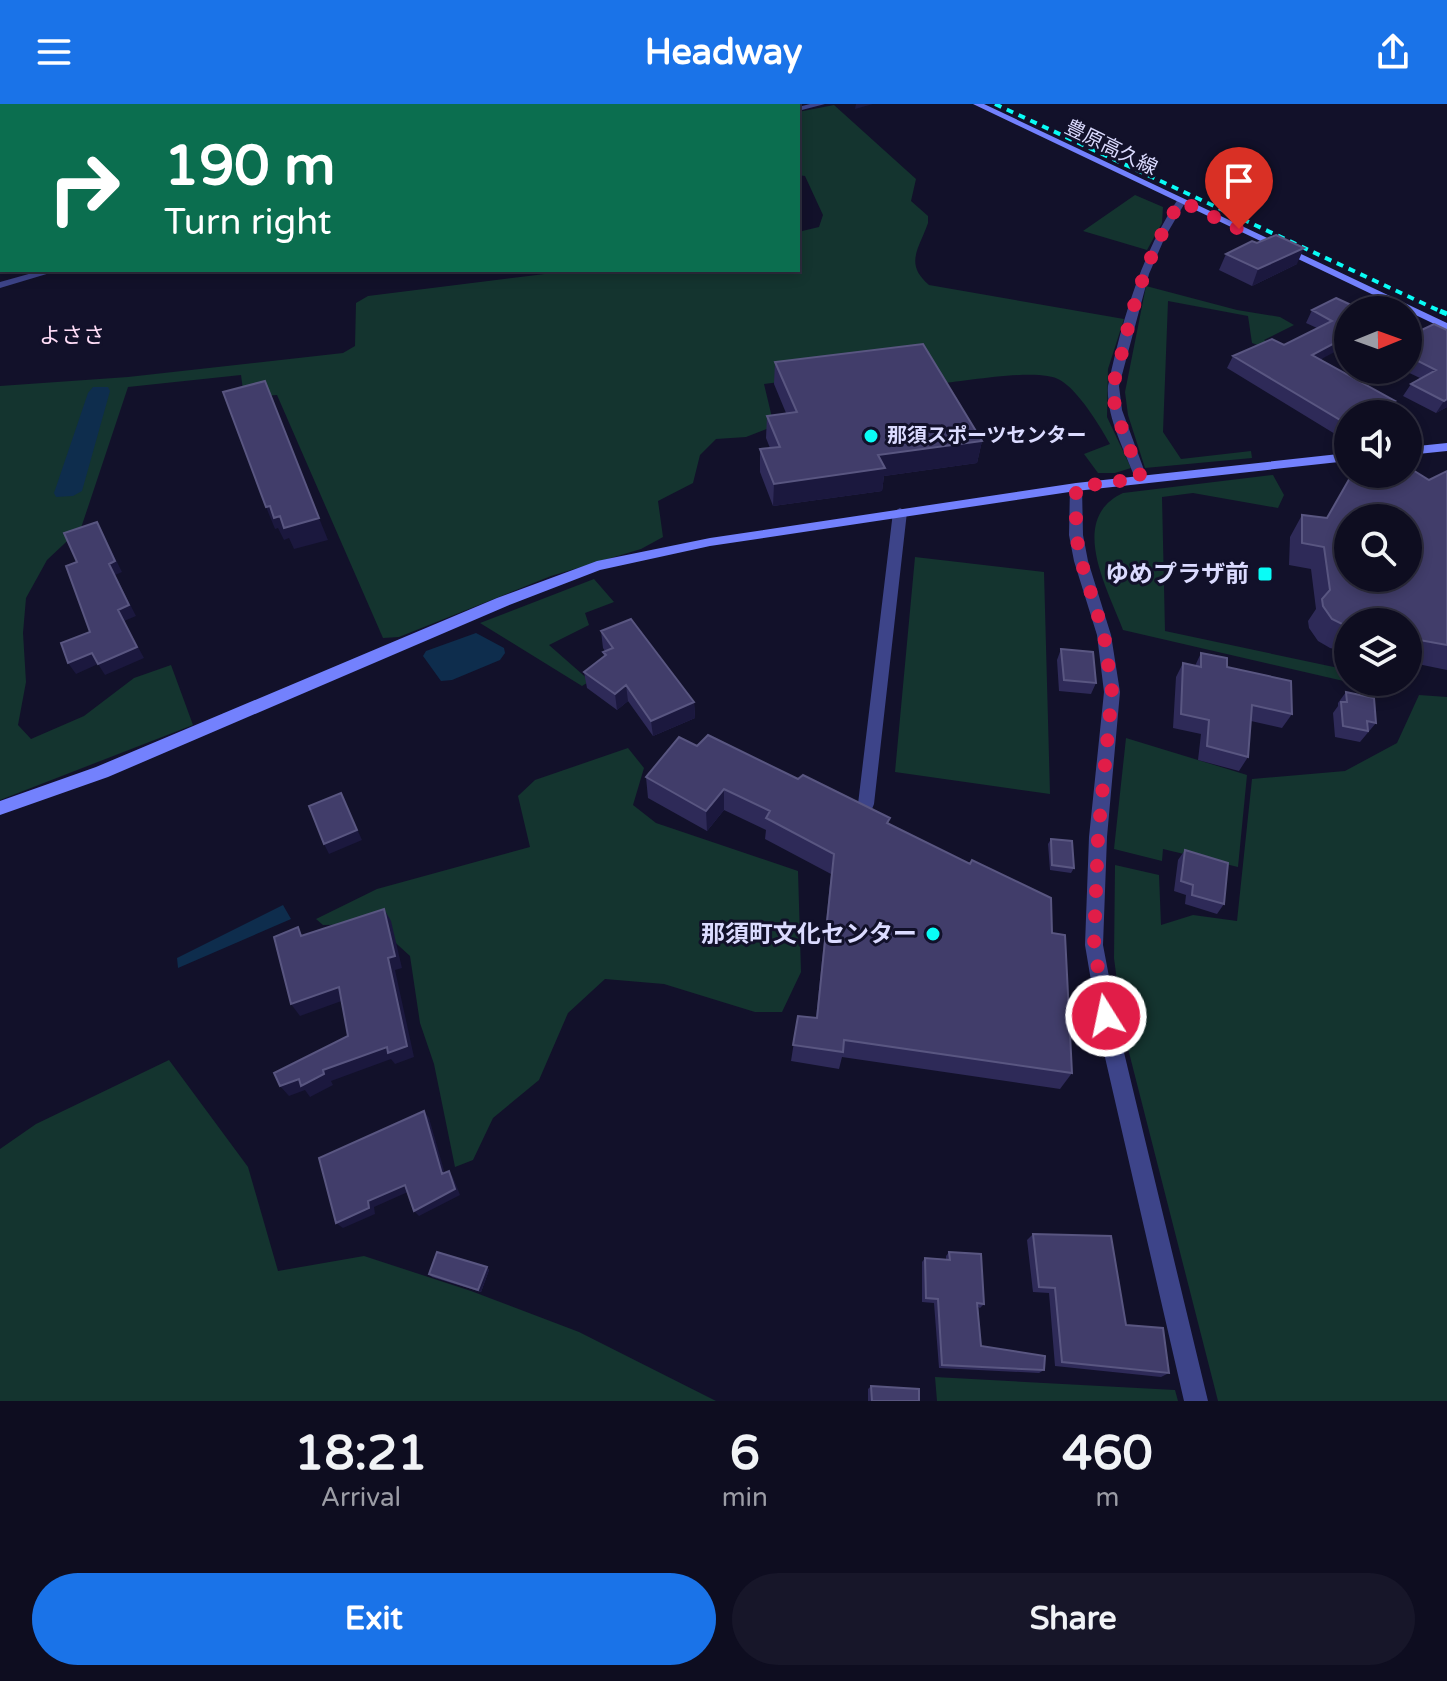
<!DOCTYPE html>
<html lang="en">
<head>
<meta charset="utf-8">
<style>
  :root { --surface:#0e0d20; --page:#171629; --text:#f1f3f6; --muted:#9b9ca5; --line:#2e2d3e; --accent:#1a73e8 }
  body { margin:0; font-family:"Varela Round","Noto Sans JP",sans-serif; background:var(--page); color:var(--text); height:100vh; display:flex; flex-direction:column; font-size:30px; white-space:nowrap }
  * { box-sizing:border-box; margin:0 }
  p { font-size:26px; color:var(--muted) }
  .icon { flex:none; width:44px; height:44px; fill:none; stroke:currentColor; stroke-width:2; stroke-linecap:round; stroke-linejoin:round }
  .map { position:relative; height:1297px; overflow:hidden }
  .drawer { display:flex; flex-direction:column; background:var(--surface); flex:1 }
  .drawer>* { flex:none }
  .top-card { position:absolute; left:0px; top:0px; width:800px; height:168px; box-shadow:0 4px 12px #0003,0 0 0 2px var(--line); background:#0b6e4f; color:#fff; overflow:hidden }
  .needle { width:52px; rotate:89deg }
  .tools { position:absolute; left:1334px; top:192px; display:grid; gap:16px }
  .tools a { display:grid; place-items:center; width:88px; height:88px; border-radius:50%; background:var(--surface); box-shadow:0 4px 12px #0003,0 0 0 2px var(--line); font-size:40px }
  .pin { position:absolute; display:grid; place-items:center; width:68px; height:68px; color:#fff; margin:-82px -34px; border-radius:50% 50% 50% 0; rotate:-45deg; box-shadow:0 0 8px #0007 }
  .pin .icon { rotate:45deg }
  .me { position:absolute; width:88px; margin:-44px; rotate:350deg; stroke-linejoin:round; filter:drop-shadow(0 0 6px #0008) }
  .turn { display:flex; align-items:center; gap:28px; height:168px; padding:0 32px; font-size:36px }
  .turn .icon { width:104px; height:104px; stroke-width:2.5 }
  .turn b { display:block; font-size:56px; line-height:68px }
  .eta { display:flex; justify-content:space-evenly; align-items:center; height:136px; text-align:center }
  .eta b { font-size:48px; font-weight:700; line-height:56px }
  .action { display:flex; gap:16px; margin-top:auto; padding:16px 32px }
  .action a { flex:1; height:92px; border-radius:48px; background:var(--accent); color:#fff; font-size:32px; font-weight:700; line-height:92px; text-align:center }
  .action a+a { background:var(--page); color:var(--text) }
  header { display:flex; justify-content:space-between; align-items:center; height:104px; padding:0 32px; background:var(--accent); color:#fff; font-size:36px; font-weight:700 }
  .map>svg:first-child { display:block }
</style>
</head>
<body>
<header><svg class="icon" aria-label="menu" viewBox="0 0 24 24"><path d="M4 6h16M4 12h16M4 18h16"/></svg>Headway<svg class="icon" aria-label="share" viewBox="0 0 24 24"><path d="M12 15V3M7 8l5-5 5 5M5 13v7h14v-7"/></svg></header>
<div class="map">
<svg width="1447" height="1297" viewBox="0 0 1447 1297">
  <rect width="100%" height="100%" fill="#12112a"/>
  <path fill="#14342f" d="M834,1L916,75L911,97L928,112V119C919,145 904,160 929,181L1124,215L1108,265L1107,313L1131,364L1115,369H1098L1084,350L1110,340C1100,322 1078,286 1060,276C1039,263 963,278 935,280L921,260L764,280L774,322L746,333L716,335L700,351L693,379L658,397L663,433L641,445L551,472L399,533L383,534L277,291L244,293L241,271L128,283L81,424L47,456L26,494L23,529L26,578L18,621L31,635L84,612L134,574L171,561L193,621L0,696V282L128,273L343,249L355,242L356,199L368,192L577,166H798V128L819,123L823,111L805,72L798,71V8Z
    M1135,91L1163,103L1162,119L1147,146L1083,127Z
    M1146,182L1237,206L1280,213L1294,221L1264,236L1310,260L1252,239L1248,212L1168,197L1163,328L1181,355L1251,347L1252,354L1145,364L1128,311L1125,288Z
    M1273,371L1284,391L1278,404L1193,389L1162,393L1165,527L1348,566V578L1123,526C1108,485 1067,415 1123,389Z
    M915,453L1044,468L1050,690L895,668Z
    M594,475L614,498L585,509L589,521L549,541L590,577L582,582L480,519Z
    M1419,591L1447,593V1297H1218L1123,925L1114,854L1115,761L1159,771L1161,821L1193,811L1237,817L1252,675L1345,667L1397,639Z
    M1126,634L1247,671L1238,763L1163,745L1162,757L1114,745Z
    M628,644L644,664L633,701L656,719L798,767L801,868L782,908H755L664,880L605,875L568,909L539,976L493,1014L473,1056L455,1063L434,960L420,919L410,852L375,820L323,821L316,815L377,785L530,743L518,692L535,676Z
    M169,956L248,1063L278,1167L364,1152L471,1187L579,1228L716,1297H0V1045L36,1020Z
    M935,1273L1175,1286L1178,1297H937Z"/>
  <path fill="#0e2d4d" d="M93,283H108L110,287L82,387L73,392L56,393L54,389L88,289Z
    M476,529L504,544L505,549L500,556L452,576L441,577L423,552L426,547Z
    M283,801L291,815L178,864L177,854Z"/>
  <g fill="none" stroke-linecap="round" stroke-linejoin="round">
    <path stroke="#0e2d4d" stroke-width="5" d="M525,2L535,0"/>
    <path fill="#3d4489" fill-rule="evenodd" d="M334,0H343L344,2H335Z
      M810,0H825L798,7V3Z
      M1181,94L1186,97L1165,133L1149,170L1119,282L1122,306L1147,374L1141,378L1135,374C1124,345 1106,313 1108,282C1122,216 1141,151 1178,95Z
      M43,166H60L0,184V178Z
      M1076,379L1082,383L1083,431L1088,457L1111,531L1120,588L1107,733L1103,841L1121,936L1208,1297H1184L1101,936L1085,841L1089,733L1104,588L1097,531L1074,457L1069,431L1070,383Z
      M900,404L907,408L874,700L872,705H860L858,700L893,408Z"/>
    <path fill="#7381fd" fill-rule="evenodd" d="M973,0H984L1447,219V226Z
      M1447,339V347L1408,351V343Z
      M1348,349V357L1076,387L710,442L600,466L507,502L108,673L0,711V697L96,663L497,494L597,457L710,434L1076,379Z"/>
    <path stroke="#09fcf6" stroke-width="4" stroke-dasharray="7 6" stroke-linecap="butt" d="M995,0L1444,209"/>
    <path stroke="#09fcf6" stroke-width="5" stroke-dasharray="9 8" stroke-linecap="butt" d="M1440,207L1447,210"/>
  </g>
  <path fill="#2e2a58" d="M1226,150L1297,160L1252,182L1219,166Z
    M1312,206H1362L1321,256L1388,309L1340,333L1227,264L1233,252L1284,241L1317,224L1306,219Z
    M1447,226V303L1436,309L1403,292L1411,280L1420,274L1403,266H1408V227L1413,230Z
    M775,258L982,337L977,359L884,372L882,387L773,402L760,368V345L770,344L766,334L767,312L786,309L774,280Z
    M1447,367V566L1408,558V518H1348V548L1330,544L1318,537L1309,524L1308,517L1316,505L1311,465L1289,461L1290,433L1302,411L1327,414L1429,376Z
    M601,527L694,598L695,614L653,632L628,597L617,606L587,584L584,568L604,552L603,548L605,547L603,544Z
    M1061,545L1096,579L1091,590L1059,587L1057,556Z
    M1201,549L1227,563L1292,610L1282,624L1251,617L1248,653L1239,667L1198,656L1201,630L1173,624L1176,573L1183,559L1195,562Z
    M1346,588L1376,619L1360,638L1335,633L1333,609L1338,602V599Z
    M697,642L798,675L890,714L888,719L1052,829L1072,969L1060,985L842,953L839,965L791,957L798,912L816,914L831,770L765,735L766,726L724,706L707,727L648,694L646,673Z
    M1051,735L1074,764L1071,769L1050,766L1048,740Z
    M1185,746L1224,800L1217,810L1185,800L1186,791L1174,787L1178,756Z
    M1033,1130L1126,1221L1169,1269L1161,1273L1055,1262L1049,1189L1033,1188L1027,1136Z
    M949,1148L984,1200L980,1204L978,1203L981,1242L1044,1266L1039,1269L939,1264L934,1199L922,1198V1158L925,1154L946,1155V1152Z
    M487,1163L489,1166L481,1188L432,1173L429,1170Z
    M871,1282L919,1297H868V1285Z"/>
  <path fill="#1b183e" d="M856,0H873L855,5Z
    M1304,144L1297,160L1252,182L1258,165Z
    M1348,232V241L1306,263L1312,251Z
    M1447,295V303L1436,309L1444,297Z
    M1395,297L1386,310H1368Z
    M1347,320H1348V329L1340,333Z
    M982,337L977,359L884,372L882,387L773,402L774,380L878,351Z
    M270,402L280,412L319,414L328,436L294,445L289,434L284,436L278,424L275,425L266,403Z
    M97,418L122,468L115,471L136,512L124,517L144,554L105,571L98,560L76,570L68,559L92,549L118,506L109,460Z
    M626,581L628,597L617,606L615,590Z
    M694,598L695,614L653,632L651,617Z
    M724,685V706L707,727L706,707Z
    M341,689L362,736L329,750L324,740Z
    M384,805L391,817L402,864L395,866L414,953L395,960L391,955L331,977L333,981L310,993L305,986L289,992L280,982L387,943L388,854Z
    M339,883L347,895L300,912L291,900Z
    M424,1007L429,1014L447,1077L442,1070Z
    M449,1067L453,1073L460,1091L419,1112L414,1107Z
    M405,1081L410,1087L374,1103L375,1110L343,1124L336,1119L368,1097Z
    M487,1163L489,1166L481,1188L478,1186Z"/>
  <path fill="#413d6a" stroke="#595681" stroke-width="2" fill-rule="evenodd" d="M1276,131L1304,144L1258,165L1226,150L1252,137L1257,139Z
    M1336,194L1362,206H1348V232L1312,251L1395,297L1368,310H1348L1347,320L1233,252L1272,235L1284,241L1332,217L1312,206Z
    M1434,220L1447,226V295L1444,297L1411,280L1436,266L1408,252V227L1413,230Z
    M923,240L982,337L878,351L885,364L774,380L760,345L780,343L767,312L797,308L775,258Z
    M265,277L319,414L284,424L280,412L274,414L270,402L266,403L223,288Z
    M1408,363L1429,376L1447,367V541L1408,534V518H1348V523L1332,515L1323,502L1322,495L1330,486L1324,443L1302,439V411L1327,414L1351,372L1354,370H1408ZM1348,414H1408V474H1348Z
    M97,418L115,457L109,460L129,501L118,506L137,543L98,560L92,549L68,559L61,539L90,528L66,462L77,458L64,429Z
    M631,515L694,598L651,617L626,581L615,590L584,568L606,551L603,548L613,544L601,527Z
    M1061,545L1093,548L1096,579L1064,576Z
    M1201,549L1227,554V563L1291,577L1292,610L1252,601L1248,653L1207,642L1209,616L1181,610L1183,559L1201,563Z
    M1346,588L1374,594L1376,619L1367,617L1368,627L1343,622L1341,598H1347Z
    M708,631L798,675L803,671L890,714L887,719L970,760L972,756L1051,794L1052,829L1065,831L1072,969L844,936L843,948L793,941L798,912L817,914L834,750L766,714L770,707L724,685L706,707L646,673L679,633L697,642Z
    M341,689L357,726L324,740L309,702Z
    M1051,735L1072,737L1074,764L1052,761Z
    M1185,746L1228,759L1224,800L1192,791L1193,781L1181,777Z
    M384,805L395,852L388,854L407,942L388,949L387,943L323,966L324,970L301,982L299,975L280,982L274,969L348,932L339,883L291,900L274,833L298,823L301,832Z
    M424,1007L442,1070L449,1067L455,1085L414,1107L405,1081L368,1097L369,1104L336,1119L319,1054Z
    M1033,1130L1111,1132L1126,1221L1163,1224L1169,1269L1062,1258L1055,1184L1039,1183Z
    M437,1148L487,1163L478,1186L429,1170Z
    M949,1148L981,1150L984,1200L977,1199L981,1242L1045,1252L1044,1266L942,1261L938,1195L926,1194L925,1154L950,1156Z
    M871,1282L919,1285V1297H872Z"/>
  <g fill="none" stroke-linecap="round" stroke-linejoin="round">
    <path stroke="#e11d48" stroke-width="14" stroke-dasharray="0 25.2" d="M1106,912L1094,841L1098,733L1112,588L1104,531L1081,457L1076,431V383L1141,374C1133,350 1113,310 1113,286C1114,273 1120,258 1123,244C1135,193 1151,142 1181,97L1239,125"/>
  </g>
  <g fill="#09fcf6" stroke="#12112a" stroke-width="3">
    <circle cx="871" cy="332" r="8"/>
    <rect x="1257" y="462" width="16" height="16" rx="4"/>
    <circle cx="933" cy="830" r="8"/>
  </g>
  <g text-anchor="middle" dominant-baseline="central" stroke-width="6" stroke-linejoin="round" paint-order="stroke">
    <g font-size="20" fill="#dbdbff" stroke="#12112a">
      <text transform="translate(1111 44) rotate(26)">豊原高久線</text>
    </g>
    <g font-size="20" font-weight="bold" fill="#dbdbff" stroke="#12112a" text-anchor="start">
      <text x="887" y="332">那須スポーツセンター</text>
    </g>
    <g font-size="22" fill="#ffddf7" stroke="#12112a">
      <text x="72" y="232">よささ</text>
    </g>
    <g font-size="24" font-weight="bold" fill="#dbdbff" stroke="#12112a" text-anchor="end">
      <text x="1249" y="470">ゆめプラザ前</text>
      <text x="917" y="830">那須町文化センター</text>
    </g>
  </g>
</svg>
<div class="tools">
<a><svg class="needle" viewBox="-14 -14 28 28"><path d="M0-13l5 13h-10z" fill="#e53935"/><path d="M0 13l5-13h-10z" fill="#9b9ca5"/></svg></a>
<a><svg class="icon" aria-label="sound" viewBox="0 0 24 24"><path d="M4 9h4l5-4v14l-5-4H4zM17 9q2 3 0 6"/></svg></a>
<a><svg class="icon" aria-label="search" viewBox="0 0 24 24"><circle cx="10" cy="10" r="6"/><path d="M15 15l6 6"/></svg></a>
<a><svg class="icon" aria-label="layers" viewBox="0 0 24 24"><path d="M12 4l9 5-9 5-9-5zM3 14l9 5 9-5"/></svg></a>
</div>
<div class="pin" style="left:1239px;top:125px;background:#d93025"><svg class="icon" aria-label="arrive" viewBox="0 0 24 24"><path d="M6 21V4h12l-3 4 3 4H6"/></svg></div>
<svg class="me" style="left:1106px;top:912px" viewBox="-20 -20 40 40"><circle r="17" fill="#e11d48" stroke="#fff" stroke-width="3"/><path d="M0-11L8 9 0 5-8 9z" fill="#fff"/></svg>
<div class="top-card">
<div class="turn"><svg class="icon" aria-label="right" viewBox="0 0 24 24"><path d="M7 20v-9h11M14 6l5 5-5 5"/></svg><div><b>190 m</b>Turn right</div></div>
</div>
</div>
<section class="drawer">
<div class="eta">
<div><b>18:21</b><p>Arrival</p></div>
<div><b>6</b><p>min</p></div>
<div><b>460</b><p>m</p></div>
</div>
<div class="action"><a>Exit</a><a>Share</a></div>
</section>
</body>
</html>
